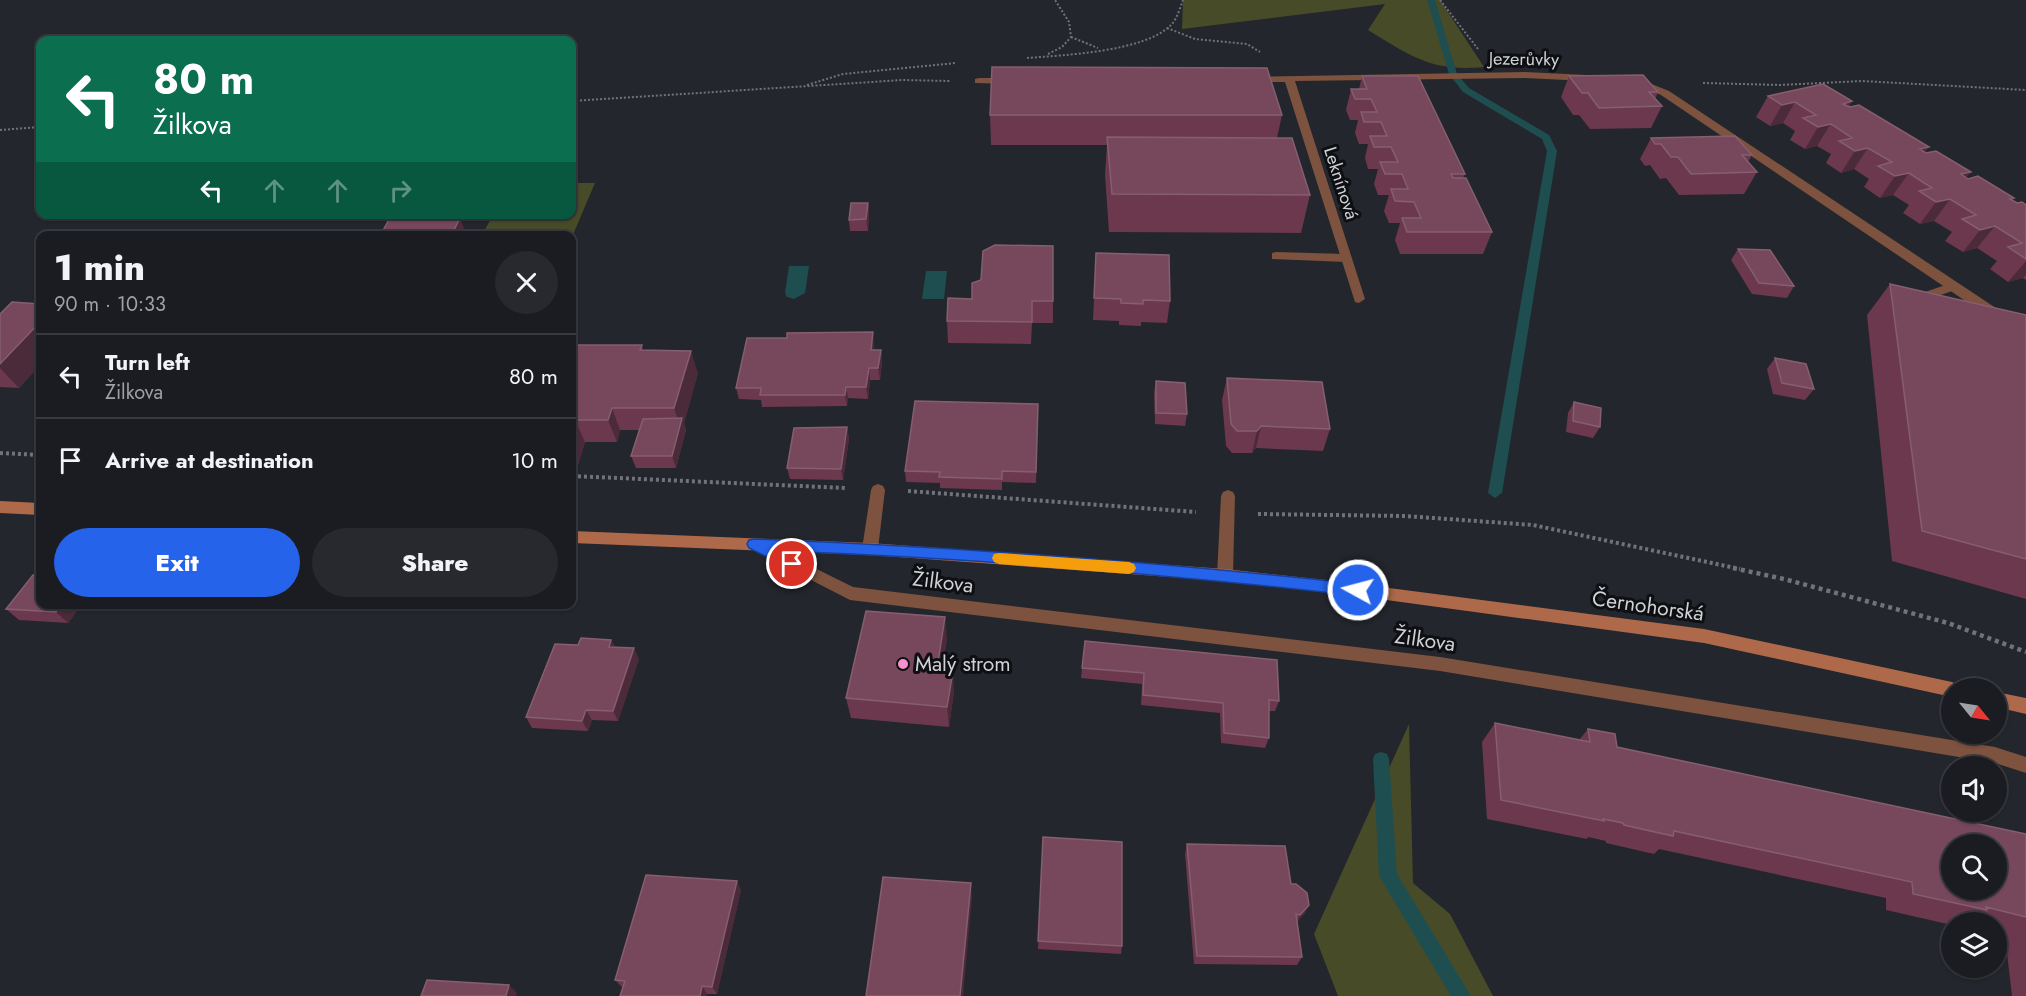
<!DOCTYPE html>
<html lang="en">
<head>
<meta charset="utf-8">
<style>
  :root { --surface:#1a1c21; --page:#27292e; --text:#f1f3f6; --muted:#9fa1a5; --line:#383a3f; --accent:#2563eb }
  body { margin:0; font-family:Jost,sans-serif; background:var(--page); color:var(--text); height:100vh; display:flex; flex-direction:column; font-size:22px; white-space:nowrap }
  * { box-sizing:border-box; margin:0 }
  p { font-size:20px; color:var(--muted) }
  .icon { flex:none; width:33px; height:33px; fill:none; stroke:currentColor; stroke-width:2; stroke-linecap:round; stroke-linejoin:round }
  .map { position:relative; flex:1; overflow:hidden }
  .details { position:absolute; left:36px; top:231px; width:540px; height:378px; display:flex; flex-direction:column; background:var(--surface); border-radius:12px; box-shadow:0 2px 4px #0004,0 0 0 2px var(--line) }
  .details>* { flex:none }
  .guide { position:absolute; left:36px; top:36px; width:540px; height:183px; border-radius:12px; box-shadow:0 2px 4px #0004,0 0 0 2px var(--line); background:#0b6e4f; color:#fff; overflow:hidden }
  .needle { width:39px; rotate:120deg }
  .tools { position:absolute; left:1941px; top:678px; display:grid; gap:12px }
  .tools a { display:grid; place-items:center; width:66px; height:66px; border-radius:50%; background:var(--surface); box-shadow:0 2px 4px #0004,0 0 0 2px var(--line); font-size:30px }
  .pin { position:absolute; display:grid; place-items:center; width:51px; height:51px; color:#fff; margin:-26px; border:3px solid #fff; border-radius:50%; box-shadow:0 2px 6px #0007 }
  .me { position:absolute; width:66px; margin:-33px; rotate:277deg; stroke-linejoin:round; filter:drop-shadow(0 0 4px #0008) }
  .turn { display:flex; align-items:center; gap:21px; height:126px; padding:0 18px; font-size:27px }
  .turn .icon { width:78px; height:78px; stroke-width:2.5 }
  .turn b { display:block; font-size:42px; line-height:51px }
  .lanes { display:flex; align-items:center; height:57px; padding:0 18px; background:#0003; justify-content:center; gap:30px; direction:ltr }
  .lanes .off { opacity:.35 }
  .round { display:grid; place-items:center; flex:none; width:63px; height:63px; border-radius:32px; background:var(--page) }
  .summary { display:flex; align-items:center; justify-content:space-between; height:102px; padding:0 18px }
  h1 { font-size:36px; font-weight:800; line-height:45px }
  .button { display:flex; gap:12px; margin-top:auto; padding:12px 18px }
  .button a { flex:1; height:69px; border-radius:36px; background:var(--accent); color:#fff; font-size:24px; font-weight:800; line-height:69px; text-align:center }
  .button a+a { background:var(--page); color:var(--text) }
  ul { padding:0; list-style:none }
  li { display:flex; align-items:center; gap:18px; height:84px; padding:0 18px; border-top:2px solid var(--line) }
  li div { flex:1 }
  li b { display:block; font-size:22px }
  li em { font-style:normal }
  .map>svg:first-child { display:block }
</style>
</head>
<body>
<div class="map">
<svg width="2026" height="996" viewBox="0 0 2026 996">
  <rect width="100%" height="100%" fill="#23262c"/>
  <path fill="#484b28" d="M1183,0H1440L1484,67C1431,72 1411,56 1368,30L1385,4L1182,29Z
    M572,183H595L572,237L482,235L493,215L572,214Z
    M1409,724L1413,883L1450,914L1493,996H1338L1314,934Z"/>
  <path fill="#1f4e50" d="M789,266H809L805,293L794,299L787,297L785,293Z
    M926,271H947L944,299H922Z"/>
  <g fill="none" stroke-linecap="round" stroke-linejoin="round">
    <path fill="#1f4e50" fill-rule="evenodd" d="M1427,0H1435L1457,74L1469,88L1549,135L1557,151L1502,493L1495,498L1488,493L1547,151L1542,139L1463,92L1449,74Z
      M1381,752L1387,754L1389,759L1397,874L1471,996H1451L1379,876L1373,759L1375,754Z"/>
    <path stroke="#707378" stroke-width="2" stroke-dasharray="2 2" stroke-linecap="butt" d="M1440,0L1478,49
      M1167,28L1195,39L1247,44L1260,52
      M1071,37L1098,48
      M1048,54L1062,47L1071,37L1069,22L1055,0
      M1027,58C1064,55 1144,52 1171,25C1177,19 1180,8 1183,0
      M1703,83L1780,85L1862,81L2026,90
      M807,85L843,74L956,63
      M572,101L903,80L951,81
      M0,130L40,127"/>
    <path stroke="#707378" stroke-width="4" stroke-dasharray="3 3" stroke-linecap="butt" d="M0,453L40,455
      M572,476L846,488
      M908,491L1196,512
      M1258,514L1405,516L1533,525L1740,569"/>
    <path stroke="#707378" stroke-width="4.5" stroke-dasharray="4 4" stroke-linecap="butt" d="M1733,568L1784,579L1948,623L2026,652"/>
    <path fill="#7d523e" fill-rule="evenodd" d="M1276,252L1346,254L1352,258L1346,262L1272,259V253Z
      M1954,282L1960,286L1958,289L1935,297L1932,312H1922L1921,309L1925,292Z
      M878,484L883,486L885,490L878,549L876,553H864L862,549L871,490L873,486Z
      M1228,490L1233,492L1235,496L1233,575L1231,580L1225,581L1219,580L1217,575L1221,496L1223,492Z"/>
    <path fill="#7d523e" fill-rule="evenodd" d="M1525,72L1587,75L1592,78L1587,81L1525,78L1295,81L1365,299L1359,303L1355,302L1285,82H1252L1248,81V77Z
      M979,78H1012L1017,81L1012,84L975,83V79Z
      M1631,79H1639L1669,91L2026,328V342L1661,95L1631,83Z
      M754,538L853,587L1440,657L1995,747L2026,757V773L1995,763L1440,671L850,600L749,548L746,544L749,540Z"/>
    <path fill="#ae694a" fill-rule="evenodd" d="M0,501L40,503V515L0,513Z
      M572,531L870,543L1225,569L1335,581L1704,629L1952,682L1958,685L1960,688H1952V697L1704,643L1335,593L1225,581L870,555L572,543Z
      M1996,692L2026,698V714L1996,707Z"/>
  </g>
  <path fill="#6c384d" d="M1362,76L1465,174L1463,178L1492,232L1483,254H1400L1395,240L1400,223H1389L1384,211L1389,195H1378L1374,184L1378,169H1368L1365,158L1368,144H1359L1355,133L1358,120H1350L1346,110L1351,89H1359Z
    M1569,76L1658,92L1655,99L1662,106L1651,128L1590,129L1579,115H1573L1561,97Z
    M1768,96L1852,101L1849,107L1966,178L2017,203L2026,205V280L2023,278L2008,282L1990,269L1997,261L1977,248L1963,252L1945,241L1952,232L1934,221L1920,224L1903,213L1909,205L1893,195L1880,198L1864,187L1869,179L1854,169L1841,173L1826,163L1831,154L1817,146L1805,149L1790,140L1795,131L1783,123L1770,126L1756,117Z
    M990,115H1282L1277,138L1310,195L1301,233L1109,232L1105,175L1107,145H991Z
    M1651,138L1752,155L1748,162L1757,172L1744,194L1679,195L1666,178L1660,179L1650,165L1645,166L1640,159Z
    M868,203L869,214L868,231H850L849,220Z
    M1738,249L1794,286L1787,298L1752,294L1731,260Z
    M1096,253L1170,301L1167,323L1141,322V326L1119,325V321L1093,320Z
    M1890,284L2026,315V599L1892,561L1867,315Z
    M972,299L1053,301V323H1032L1031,344L948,343L947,321Z
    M40,304V365L19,388L0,387V314Z
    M874,344V350H881L882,362L880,380H870L868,399L848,398L847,406L762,407L761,400L739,399L736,388Z
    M642,345L643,350L698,373L684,423L686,430L676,468H636L631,456L639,430H620L617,442H585L577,468H572V362Z
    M1775,358L1814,389L1805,400L1773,394L1767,369Z
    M1227,378L1330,429L1323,451L1256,448L1252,453H1232L1226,446L1222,400Z
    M1156,381L1187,414L1185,426L1155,424L1154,393Z
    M1574,402L1600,427L1593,438L1566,432L1568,413Z
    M1038,404L1036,483L1002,482V490L940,488V483L906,482L905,471Z
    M847,427L849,439L843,480L790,479L787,468Z
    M40,604H82L68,623L19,620L6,609Z
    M947,638L942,670L954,691L949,727L851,718L846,698Z
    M611,640L615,647L639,659L618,721L592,720L588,731L532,728L526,717L578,645Z
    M1085,641L1279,701L1275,711H1269V738L1265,748L1221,743L1220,713L1141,705L1142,684L1081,678Z
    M1495,723L1579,740L1588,729L1617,747L2026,834V996H2012L2005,936L1996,934V922H1952V925L1886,910V898L1659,849L1654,854L1606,843V841L1588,837L1587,839L1487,819L1482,742Z
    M1043,837L1122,946L1121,954L1038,949Z
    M1187,844L1291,884L1305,913L1297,922L1302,957L1297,965L1194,964L1185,854Z
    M741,890L717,994H707V996H620L623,988L615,980Z"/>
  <path fill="#4b2a3a" d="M1852,101L1839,123L1830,125L1817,146L1805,149L1818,127L1843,104Z
    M1795,102L1783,123L1770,126L1782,105Z
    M1929,147L1914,169L1920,149Z
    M1868,148L1854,169L1841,173L1855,151Z
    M1971,172L1954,194L1961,174Z
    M1909,173L1893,195L1880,198L1895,176Z
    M1950,199L1934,221L1920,224L1936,202Z
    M868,203L869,214L868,231L866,219Z
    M438,214H443L446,222L436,218Z
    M460,218L465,230L462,236H451Z
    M1995,226L1977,248L1963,252L1980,230Z
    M2026,261V274L2023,278L2008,282Z
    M40,322V365L19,388L0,368V364Z
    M873,332L874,344L873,362L871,350Z
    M881,350L882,362L880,380L878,368Z
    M691,351L698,373L684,423L686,430L676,468L672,456L680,426L674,408Z
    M869,368L870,380L868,399L866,387Z
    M846,387L848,398L847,406L845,395Z
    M612,408L620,430L617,442L608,420Z
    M575,420L585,442L577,468L572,456V431Z
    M1261,426L1256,448L1252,453L1257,431Z
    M847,427L849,439L843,480L841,469Z
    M61,604H82L68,623L56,612Z
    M945,617L947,638L939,690L937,669Z
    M611,640L617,651L609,647Z
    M634,648L639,659L618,721L613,711Z
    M953,671L954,691L949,727L947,707Z
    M586,710L592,720L588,731L582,721Z
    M737,881L741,890L717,994L712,987Z
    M971,883L972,899L963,996H960Z
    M1309,905L1305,913L1296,923L1300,915Z
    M509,985L517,993L516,996H506Z
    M702,986L707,994V996H700Z"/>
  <path fill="#77485c" stroke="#855e6f" stroke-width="1.5" fill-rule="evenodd" d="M992,67L1267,68L1282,115H990Z
    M1643,75L1658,92H1649L1662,106L1599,108L1588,93H1582L1569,76Z
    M1362,76H1418L1465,174H1451L1453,178H1466L1492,232H1407L1402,218H1421L1414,202L1395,201L1391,189H1408L1402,174H1385L1380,162H1398L1391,147H1374L1370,136H1387L1381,122H1364L1361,112H1377L1371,99H1355L1351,89H1367Z
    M1823,84L1852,101L1843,104L1850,107L1859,105L1929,147L1920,149L1926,153L1936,151L1971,172L1961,174L1968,179L1978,176L2014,198L2010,199L2017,203L2022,202L2026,205V259L2008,247L2022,243L1995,226L1980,230L1962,219L1976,215L1950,199L1936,202L1919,191L1932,188L1909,173L1895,176L1878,166L1892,162L1868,148L1855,151L1839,141L1852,138L1831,124L1818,127L1803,118L1816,115L1795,102L1782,105L1768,96Z
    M1735,136L1752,155H1742L1757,172L1691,174L1678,157H1671L1661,144H1655L1651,138Z
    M1107,137L1292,138L1310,195L1112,194Z
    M851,203H868L866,219L849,220Z
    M392,214H438L436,218H460L451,236H380Z
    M995,245L1053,246V301H1032V322L947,321L948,298L972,299V283L981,280L983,251Z
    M1738,249L1770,250L1794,286L1759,283Z
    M1096,253L1169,255L1170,301L1143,300V304L1121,303V299L1094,298Z
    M1890,284L2026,315V559L1922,531Z
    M12,302L40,304V322L0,364V314Z
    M873,332L871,350H881L878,368H869L866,387H846L845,395H760L761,388H736L747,338H787V333Z
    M578,345H642L640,350L691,351L674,408H612L608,420H575L572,431V362Z
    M1775,358L1806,364L1814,389L1782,383Z
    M1227,378L1322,382L1330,429L1261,426L1257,431H1237L1231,424Z
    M1156,381L1185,383L1187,414L1156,413Z
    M915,401L1038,404L1036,472L1002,471V479L939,477L940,472L905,471Z
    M1574,402L1601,408L1600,427L1573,421Z
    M682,418L672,456H631L643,419Z
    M847,427L841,469L787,468L794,428Z
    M33,575L40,576V604H61L56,612L6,609Z
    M866,611L945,617L937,669L953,671L947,707L846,698Z
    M581,638L611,640L609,647L634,648L613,711L586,710L582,721L526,717L555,644L578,645Z
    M1085,641L1277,660L1279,701L1269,700V738L1224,733L1223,703L1143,695L1144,673L1082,668Z
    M1495,723L1590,742L1588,729L1615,734L1617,747L2026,834V917L1986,907L1987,910L1913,894L1912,882L1674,831L1673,836L1624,825L1623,823L1603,819L1604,821L1501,800ZM1952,844H1996V890H1952Z
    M1043,837L1122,842V946L1038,941Z
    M1187,844L1285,846L1291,884H1296L1307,893L1309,905L1300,915L1296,914L1302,957L1197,956Z
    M646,875L737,881L712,987L702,986L700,996H620L625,981L615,980Z
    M883,877L971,883L960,996H866Z
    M427,980L509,985L506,996H421Z"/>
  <path fill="#2563eb" stroke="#184099" stroke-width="1.5" d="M754,539C956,547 1158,562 1358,584L1364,586L1366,590L1364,595L1358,596C1166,574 973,558 779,551L797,560L799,564L797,568L792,569L749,548L747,544L749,540Z"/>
  <path fill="#f59e0b" d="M999,553L1129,562L1134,564L1136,568L1134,572L1129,574L999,564L994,562L992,558L994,554Z"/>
  <circle fill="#f890cb" stroke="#0e0f12" stroke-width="2" cx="903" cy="664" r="6"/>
  <g text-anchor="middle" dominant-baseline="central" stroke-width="6" stroke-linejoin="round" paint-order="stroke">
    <g font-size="18" fill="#cfd1d5" stroke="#0e0f12">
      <text transform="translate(1524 59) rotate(1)">Jezerůvky</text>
      <text transform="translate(1341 183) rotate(72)">Leknínová</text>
    </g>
    <g font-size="21" fill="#cfd1d5" stroke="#0e0f12">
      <text transform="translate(943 582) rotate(7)">Žilkova</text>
      <text transform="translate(1648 606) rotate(8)">Černohorská</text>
      <text transform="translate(1425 640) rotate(8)">Žilkova</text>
    </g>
    <g font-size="21" fill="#cfd1d5" stroke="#0e0f12" text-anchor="start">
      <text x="915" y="664">Malý strom</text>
    </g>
  </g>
</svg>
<div class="tools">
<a><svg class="needle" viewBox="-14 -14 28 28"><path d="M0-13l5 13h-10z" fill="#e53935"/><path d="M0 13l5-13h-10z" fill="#9fa1a5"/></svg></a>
<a><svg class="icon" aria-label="sound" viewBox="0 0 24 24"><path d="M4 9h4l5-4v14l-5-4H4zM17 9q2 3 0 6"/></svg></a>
<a><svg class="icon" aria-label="search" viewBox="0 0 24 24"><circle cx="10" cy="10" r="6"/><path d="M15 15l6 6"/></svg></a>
<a><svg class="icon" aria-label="layers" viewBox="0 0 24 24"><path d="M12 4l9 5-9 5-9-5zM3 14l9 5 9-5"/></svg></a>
</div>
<div class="pin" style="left:792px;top:564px;background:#d93025"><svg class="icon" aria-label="arrive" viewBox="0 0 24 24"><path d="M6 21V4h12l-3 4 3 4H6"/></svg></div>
<svg class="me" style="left:1358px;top:590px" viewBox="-20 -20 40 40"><circle r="17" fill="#2563eb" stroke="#fff" stroke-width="3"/><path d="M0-11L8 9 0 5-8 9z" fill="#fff"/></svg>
<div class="guide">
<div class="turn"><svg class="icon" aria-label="left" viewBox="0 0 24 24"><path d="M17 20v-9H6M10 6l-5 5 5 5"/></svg><div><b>80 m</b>Žilkova</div></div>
<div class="lanes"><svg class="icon" aria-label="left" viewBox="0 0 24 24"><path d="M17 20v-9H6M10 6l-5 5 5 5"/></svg><svg class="icon off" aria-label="ahead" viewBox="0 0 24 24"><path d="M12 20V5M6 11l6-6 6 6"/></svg><svg class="icon off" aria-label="ahead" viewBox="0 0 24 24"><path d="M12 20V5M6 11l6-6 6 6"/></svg><svg class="icon off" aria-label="right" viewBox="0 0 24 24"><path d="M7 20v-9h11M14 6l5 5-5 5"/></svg></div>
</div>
<section class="details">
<div class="summary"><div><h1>1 min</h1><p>90 m · 10:33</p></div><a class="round"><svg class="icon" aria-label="close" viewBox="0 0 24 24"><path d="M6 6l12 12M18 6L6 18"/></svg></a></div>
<ul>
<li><svg class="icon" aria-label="left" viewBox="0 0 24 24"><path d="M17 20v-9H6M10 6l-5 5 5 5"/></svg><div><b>Turn left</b><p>Žilkova</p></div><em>80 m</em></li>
<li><svg class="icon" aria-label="arrive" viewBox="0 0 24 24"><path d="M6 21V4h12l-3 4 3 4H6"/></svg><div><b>Arrive at destination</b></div><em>10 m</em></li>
</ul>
<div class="button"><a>Exit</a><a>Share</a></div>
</section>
</div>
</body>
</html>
